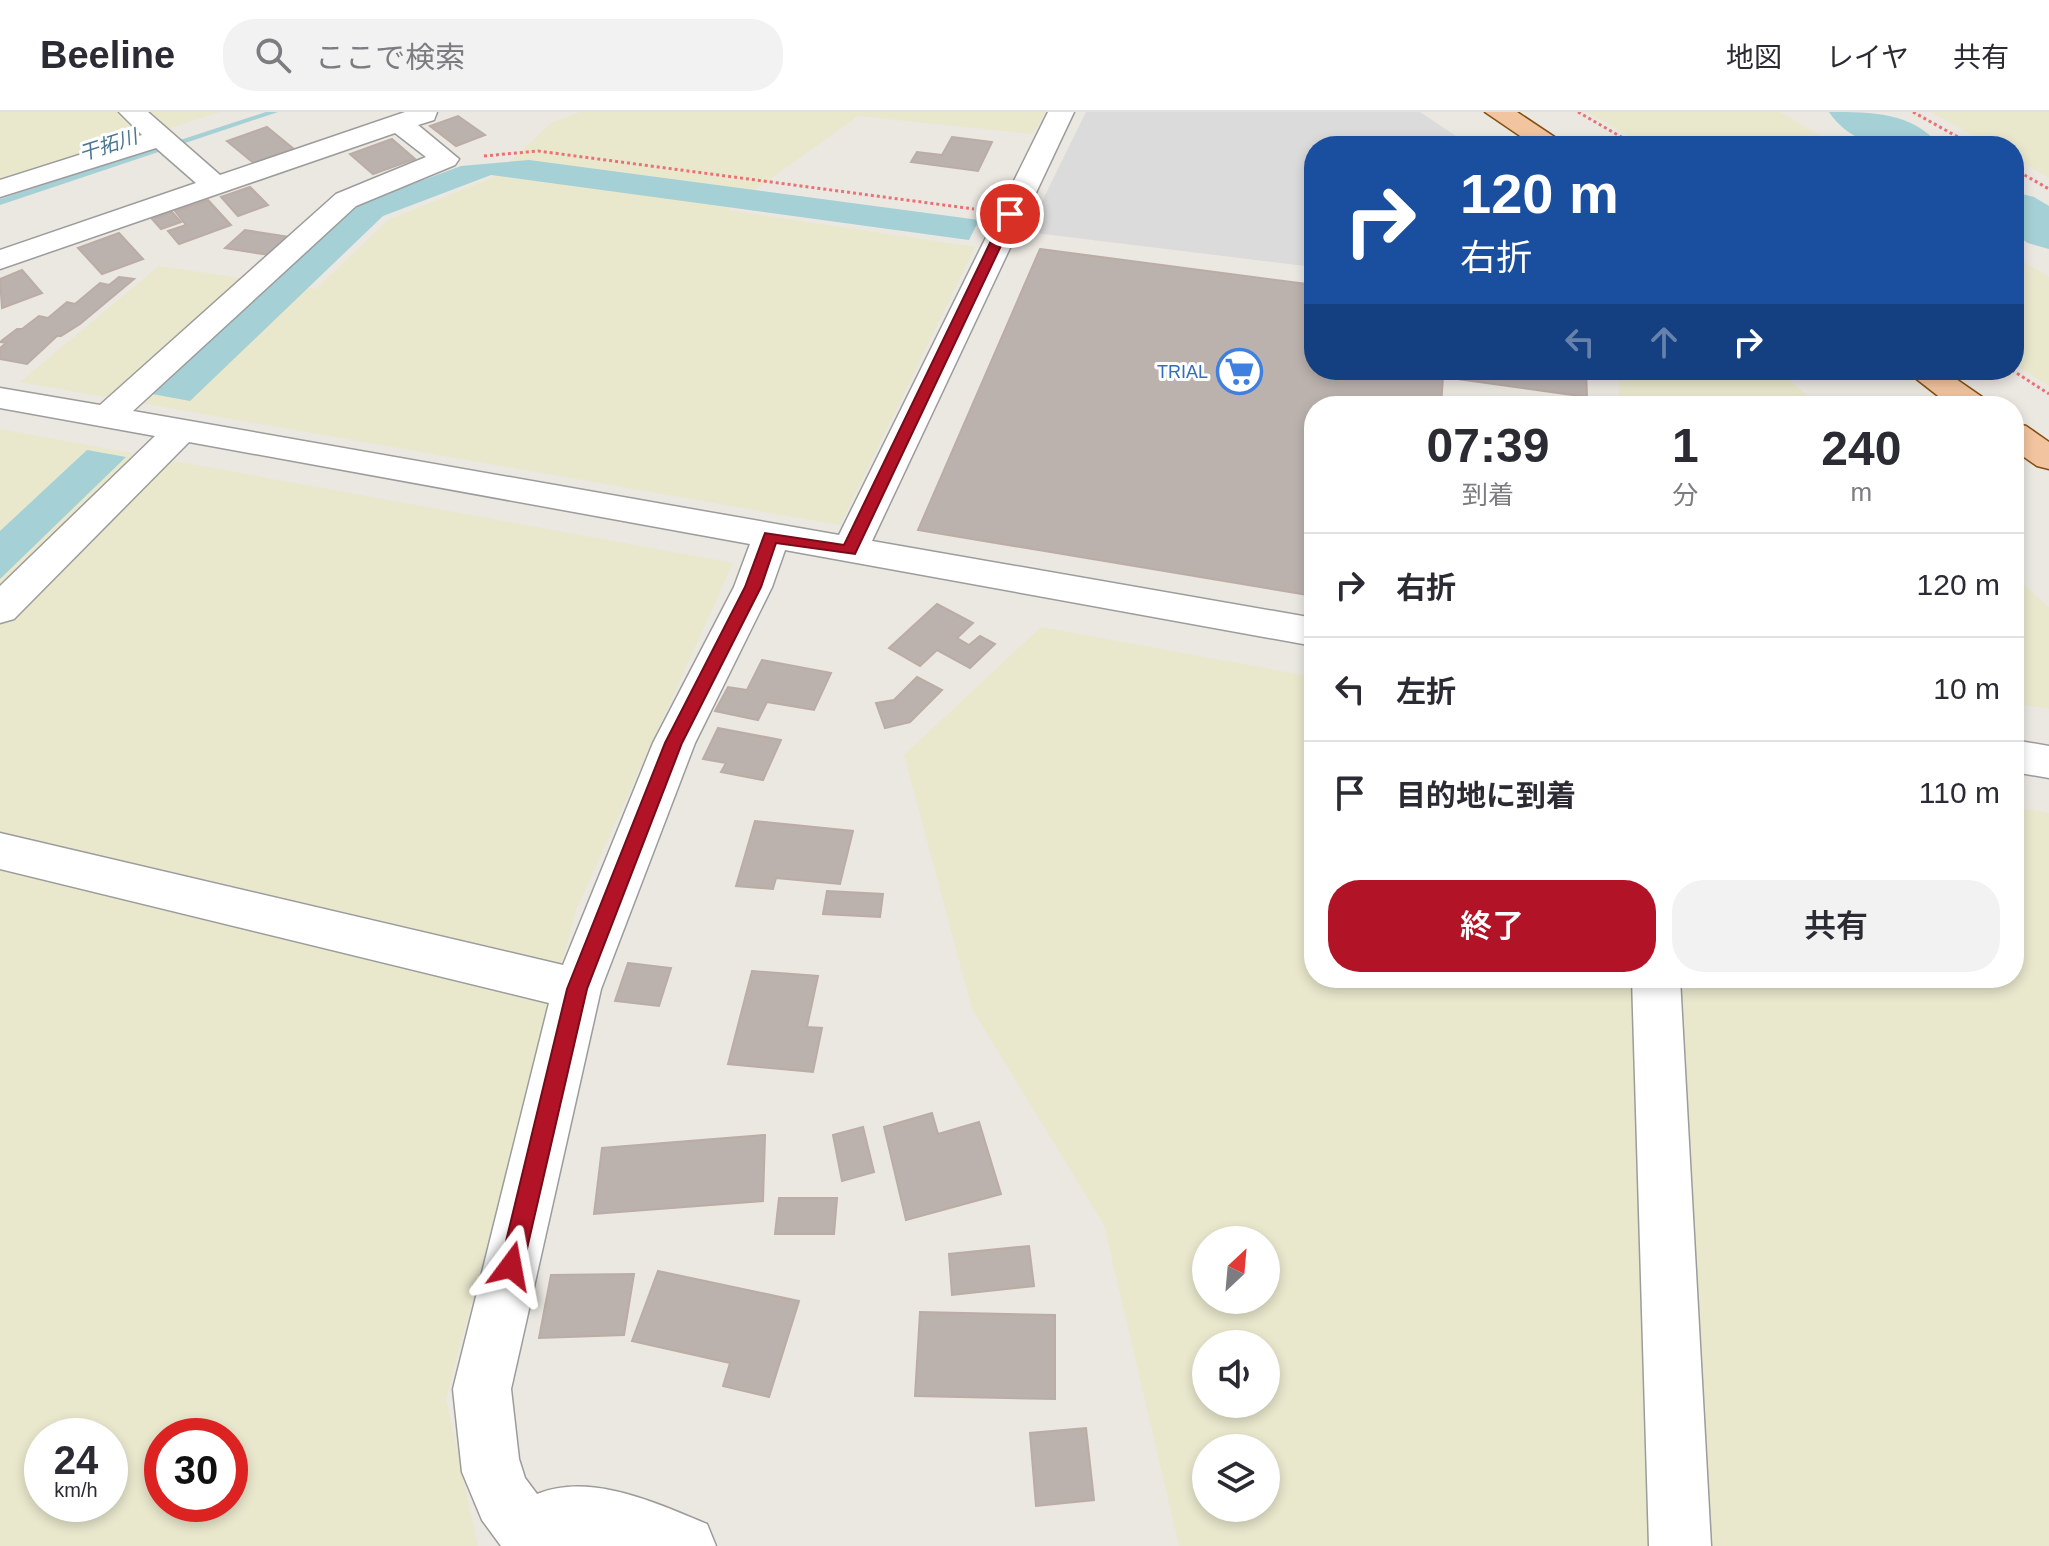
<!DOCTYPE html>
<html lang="ja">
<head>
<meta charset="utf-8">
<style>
  :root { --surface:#fff; --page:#f2f2f3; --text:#2b2b33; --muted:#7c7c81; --line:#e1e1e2; --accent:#b31326 }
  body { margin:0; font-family:Helvetica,"Noto Sans JP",sans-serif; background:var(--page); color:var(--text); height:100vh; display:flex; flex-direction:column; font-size:30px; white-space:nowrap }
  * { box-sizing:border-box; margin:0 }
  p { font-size:26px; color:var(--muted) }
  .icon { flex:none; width:44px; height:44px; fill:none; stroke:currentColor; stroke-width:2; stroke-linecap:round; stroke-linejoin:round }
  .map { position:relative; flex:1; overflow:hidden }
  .side { position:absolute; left:1304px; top:284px; width:720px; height:592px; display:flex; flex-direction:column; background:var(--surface); border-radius:32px; box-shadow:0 4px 12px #0003 }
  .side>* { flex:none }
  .hud { position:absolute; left:1304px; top:24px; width:720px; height:244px; border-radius:32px; box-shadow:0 4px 12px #0003; background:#1a4fa0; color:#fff; overflow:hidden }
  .needle { width:52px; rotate:26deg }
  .tools { position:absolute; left:1192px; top:1114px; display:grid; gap:16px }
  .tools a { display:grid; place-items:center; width:88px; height:88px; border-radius:50%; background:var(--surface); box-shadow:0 4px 12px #0003; font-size:40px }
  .speed { position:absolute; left:24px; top:1306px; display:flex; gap:16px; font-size:40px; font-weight:700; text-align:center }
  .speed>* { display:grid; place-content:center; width:104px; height:104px; border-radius:50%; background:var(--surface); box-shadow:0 4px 12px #0003; line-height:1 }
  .speed small { font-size:20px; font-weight:400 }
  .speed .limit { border:12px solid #d22; background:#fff; color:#111 }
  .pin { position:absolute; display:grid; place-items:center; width:68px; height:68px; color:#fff; margin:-34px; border:4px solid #fff; border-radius:50%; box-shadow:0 2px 8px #0007 }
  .me { position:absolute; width:88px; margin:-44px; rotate:13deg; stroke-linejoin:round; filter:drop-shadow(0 0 6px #0008) }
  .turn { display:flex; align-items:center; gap:28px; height:168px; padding:0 24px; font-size:36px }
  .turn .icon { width:104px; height:104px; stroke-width:2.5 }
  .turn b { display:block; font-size:56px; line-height:68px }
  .lanes { display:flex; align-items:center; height:76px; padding:0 24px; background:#0003; justify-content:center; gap:40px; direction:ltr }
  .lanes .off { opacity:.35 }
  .eta { display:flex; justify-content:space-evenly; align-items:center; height:136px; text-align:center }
  .eta b { font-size:48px; font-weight:600; line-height:56px }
  .button { display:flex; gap:16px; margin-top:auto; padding:16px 24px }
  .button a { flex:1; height:92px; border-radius:32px; background:var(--accent); color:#fff; font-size:32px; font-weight:600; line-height:92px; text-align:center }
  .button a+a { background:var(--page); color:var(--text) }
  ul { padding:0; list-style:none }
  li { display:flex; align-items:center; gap:24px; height:104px; padding:0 24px; border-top:2px solid var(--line) }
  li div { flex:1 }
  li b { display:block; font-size:30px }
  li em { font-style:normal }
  header { display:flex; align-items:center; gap:48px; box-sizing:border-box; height:112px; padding:0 40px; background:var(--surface); border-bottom:2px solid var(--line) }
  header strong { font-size:38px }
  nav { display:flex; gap:44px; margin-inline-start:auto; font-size:28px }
  .search { width:560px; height:72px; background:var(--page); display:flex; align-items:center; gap:20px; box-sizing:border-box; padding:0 28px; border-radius:32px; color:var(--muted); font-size:30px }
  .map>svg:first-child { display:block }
</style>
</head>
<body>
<header>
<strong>Beeline</strong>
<div class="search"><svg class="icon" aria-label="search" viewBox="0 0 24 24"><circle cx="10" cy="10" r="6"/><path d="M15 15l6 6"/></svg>ここで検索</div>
<nav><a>地図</a><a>レイヤ</a><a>共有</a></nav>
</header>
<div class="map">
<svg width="2049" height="1434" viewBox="0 0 2049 1434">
  <rect width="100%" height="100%" fill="#ebe7e1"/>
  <path fill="#e9e8cd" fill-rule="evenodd" d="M0,0H220L0,70Z
    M580,0H1045L1033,22L858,4L727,98L975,135L840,413L20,270L159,154L316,177L388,108L494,65L551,11Z
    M1587,0H1780L1837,34H1647Z
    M1931,0H2049V66L2014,46V34H1992Z
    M2014,144L2049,165V274L2014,252Z
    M1619,258H1778L1819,294H1619Z
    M0,317L733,451L576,798L446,1287L478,1434H0ZM42,1324H110V1392H42ZM162,1324H230V1392H162Z
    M2014,464L2049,495V597L2014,592Z
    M1041,515L1314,565V866H2014V695L2049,701V1434H1179L1104,1113L972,897L904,643ZM1206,1128H1266V1188H1206ZM1206,1232H1266V1292H1206ZM1206,1336H1266V1396H1206Z"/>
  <path fill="#dbdbdb" d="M1086,0H1420L1471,34H1314V155L1027,120Z"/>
  <path fill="#a5d0d5" d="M529,48L979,108L969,128L491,63L383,104L190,289L152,282L356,93L461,54Z
    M87,338L126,345L0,467V419Z"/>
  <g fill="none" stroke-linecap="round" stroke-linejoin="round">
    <path fill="#a5d0d5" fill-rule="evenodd" d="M266,0H278L0,93V87Z"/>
    <path fill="#a5d0d5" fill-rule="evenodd" d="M1829,0C1871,0 1913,0 1940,34C1898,34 1856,40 1829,0Z
      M2014,80L2034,85L2049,94V137L2028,131L2014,122Z"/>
  </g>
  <path fill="#bbb2ae" stroke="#bbaca5" stroke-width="2" d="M458,4L485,23L456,34L430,14Z
    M267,15L295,38L255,52L227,29Z
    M952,25L992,30L978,59L911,50L917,40L942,43Z
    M392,27L415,47L373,62L350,42Z
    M250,75L268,93L238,104L221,85Z
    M208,88L231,113L179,132L168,119L186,113L175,99Z
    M172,100L181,110L161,117L152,107Z
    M245,118L289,125L269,143L225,136Z
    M119,121L143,147L102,162L78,136Z
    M1040,137L1314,173V258H1586L1587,285L1443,265L1441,294H1314V484L918,418Z
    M22,158L42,181L2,196L0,167Z
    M119,165L134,167L80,212L61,224H57L27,252L0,247V236L6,231L0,230L17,217H22L39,204L48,206L67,190L75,192L100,171L109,173Z
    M937,492L973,511L957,526L969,533L980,524L995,532L970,556L937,538L920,554L889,536Z
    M762,548L831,561L814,598L767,590L758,608L715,599L728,575L747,578Z
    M917,565L942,578L910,610L885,616L876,591L894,588Z
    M718,616L781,628L763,668L721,660L726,651L703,647Z
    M755,709L853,719L840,772L776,766L773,777L736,774Z
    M827,779L883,782L880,805L823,802Z
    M628,851L671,856L659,894L615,889Z
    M752,859L818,864L807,915L822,916L813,960L728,952Z
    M932,1001L938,1022L979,1010L1001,1082L906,1108L884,1015Z
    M863,1015L874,1060L842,1069L833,1023Z
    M765,1023L763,1089L594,1102L602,1036Z
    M779,1086H837L834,1122H775Z
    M1029,1134L1034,1174L952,1183L949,1142Z
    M658,1159L799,1189L769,1285L723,1274L730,1251L632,1229Z
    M634,1162L624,1223L539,1226L551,1163Z
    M920,1200L1055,1203V1287L915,1284Z
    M1086,1316L1094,1388L1036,1394L1030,1321Z"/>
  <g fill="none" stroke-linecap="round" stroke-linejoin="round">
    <defs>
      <path id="minor" d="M119,0H148L220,63L405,0H437L434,8L418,13L459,47L455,53L356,94L133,299L839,423L1048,0H1074L872,429L1314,506V534L785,438L772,475L695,631L601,877L511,1277L519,1347L525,1366L537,1382C591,1360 656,1391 707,1412L716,1434H501L482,1408L462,1360L453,1277L549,891L0,757V721L563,853L653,631L734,475L750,432L189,330L14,507L0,511V474L155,324L0,296V276L100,293L336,82L426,45L395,21L0,157V138L196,71L156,36L0,85V68L142,23Z
        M2014,628L2049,634V666L2014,660Z
        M1632,866H1680L1711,1434H1649Z"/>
      <path id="major" d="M1485,0H1517L1568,34H1535Z
        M1905,258H1943L1985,287L1990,294H1951Z
        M2014,311L2026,314L2049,330V357L2037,354L2014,338Z"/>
    </defs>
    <use href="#minor" stroke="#9c9c9c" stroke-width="3"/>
    <use href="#major" stroke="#844e0e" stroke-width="3"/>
    <path stroke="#eb7274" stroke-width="3" stroke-dasharray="3 3" stroke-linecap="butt" d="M1578,0L1637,34
      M1913,0L1974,34
      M484,44L538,39L974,97
      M2014,57L2049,77
      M2012,258L2049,282"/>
    <use href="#minor" fill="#fff" fill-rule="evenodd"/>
    <use href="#major" fill="#f2c49f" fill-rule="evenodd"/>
  </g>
  <path fill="#b31326" stroke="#740c19" stroke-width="2" d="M1010,98L1016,102L855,442L776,431L761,475L682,631L587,877L523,1154L519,1162L511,1165L503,1162L500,1154L567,877L665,631L745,475L765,421L844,433L1004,102Z"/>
  <defs>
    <symbol id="supermarket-ring" viewBox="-11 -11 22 22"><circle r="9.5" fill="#fff" stroke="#3f7fe0" stroke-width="1.5"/><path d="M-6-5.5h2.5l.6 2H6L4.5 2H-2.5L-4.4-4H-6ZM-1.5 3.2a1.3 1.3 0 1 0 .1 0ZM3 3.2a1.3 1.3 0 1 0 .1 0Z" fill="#3f7fe0"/></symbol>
  </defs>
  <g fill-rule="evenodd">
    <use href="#supermarket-ring" x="1214" y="234" width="51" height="51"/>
  </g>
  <g text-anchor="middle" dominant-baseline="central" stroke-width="6" stroke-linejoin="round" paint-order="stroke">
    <g font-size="18" fill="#366cbe" stroke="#fff" text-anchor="end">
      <text x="1208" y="260">TRIAL</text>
    </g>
    <g font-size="20" font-style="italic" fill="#4b7792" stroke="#fff">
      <text transform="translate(108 33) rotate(-18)">干拓川</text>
    </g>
  </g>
</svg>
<div class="tools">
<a><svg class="needle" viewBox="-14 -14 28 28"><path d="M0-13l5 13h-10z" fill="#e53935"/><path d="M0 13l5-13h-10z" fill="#7c7c81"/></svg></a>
<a><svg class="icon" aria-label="sound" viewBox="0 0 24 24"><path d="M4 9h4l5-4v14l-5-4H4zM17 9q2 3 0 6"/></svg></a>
<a><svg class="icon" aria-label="layers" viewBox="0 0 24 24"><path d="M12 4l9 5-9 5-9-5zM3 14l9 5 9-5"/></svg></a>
</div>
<div class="speed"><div>24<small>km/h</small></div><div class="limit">30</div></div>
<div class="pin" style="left:1010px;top:102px;background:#d93025"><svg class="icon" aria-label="arrive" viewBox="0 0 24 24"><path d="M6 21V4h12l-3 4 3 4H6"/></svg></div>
<svg class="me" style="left:511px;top:1154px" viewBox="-20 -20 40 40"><path d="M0-17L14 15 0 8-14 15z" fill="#b31326" stroke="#fff" stroke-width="4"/></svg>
<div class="hud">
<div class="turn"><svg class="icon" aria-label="right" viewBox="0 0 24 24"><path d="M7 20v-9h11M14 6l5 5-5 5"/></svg><div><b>120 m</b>右折</div></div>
<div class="lanes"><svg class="icon off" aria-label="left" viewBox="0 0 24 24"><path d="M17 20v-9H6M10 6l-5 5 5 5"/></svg><svg class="icon off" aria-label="ahead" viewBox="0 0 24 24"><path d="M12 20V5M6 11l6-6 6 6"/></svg><svg class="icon" aria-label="right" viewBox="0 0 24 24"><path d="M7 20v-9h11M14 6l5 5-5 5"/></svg></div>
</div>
<section class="side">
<div class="eta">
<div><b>07:39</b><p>到着</p></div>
<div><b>1</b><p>分</p></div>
<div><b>240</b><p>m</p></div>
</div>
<ul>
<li><svg class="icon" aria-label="right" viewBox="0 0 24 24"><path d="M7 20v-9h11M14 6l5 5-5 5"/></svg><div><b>右折</b></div><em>120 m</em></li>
<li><svg class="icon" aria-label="left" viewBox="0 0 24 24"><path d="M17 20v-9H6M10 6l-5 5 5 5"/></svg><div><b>左折</b></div><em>10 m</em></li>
<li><svg class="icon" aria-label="arrive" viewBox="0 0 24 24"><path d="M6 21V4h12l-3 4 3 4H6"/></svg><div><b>目的地に到着</b></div><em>110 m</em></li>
</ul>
<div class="button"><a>終了</a><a>共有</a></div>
</section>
</div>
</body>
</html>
